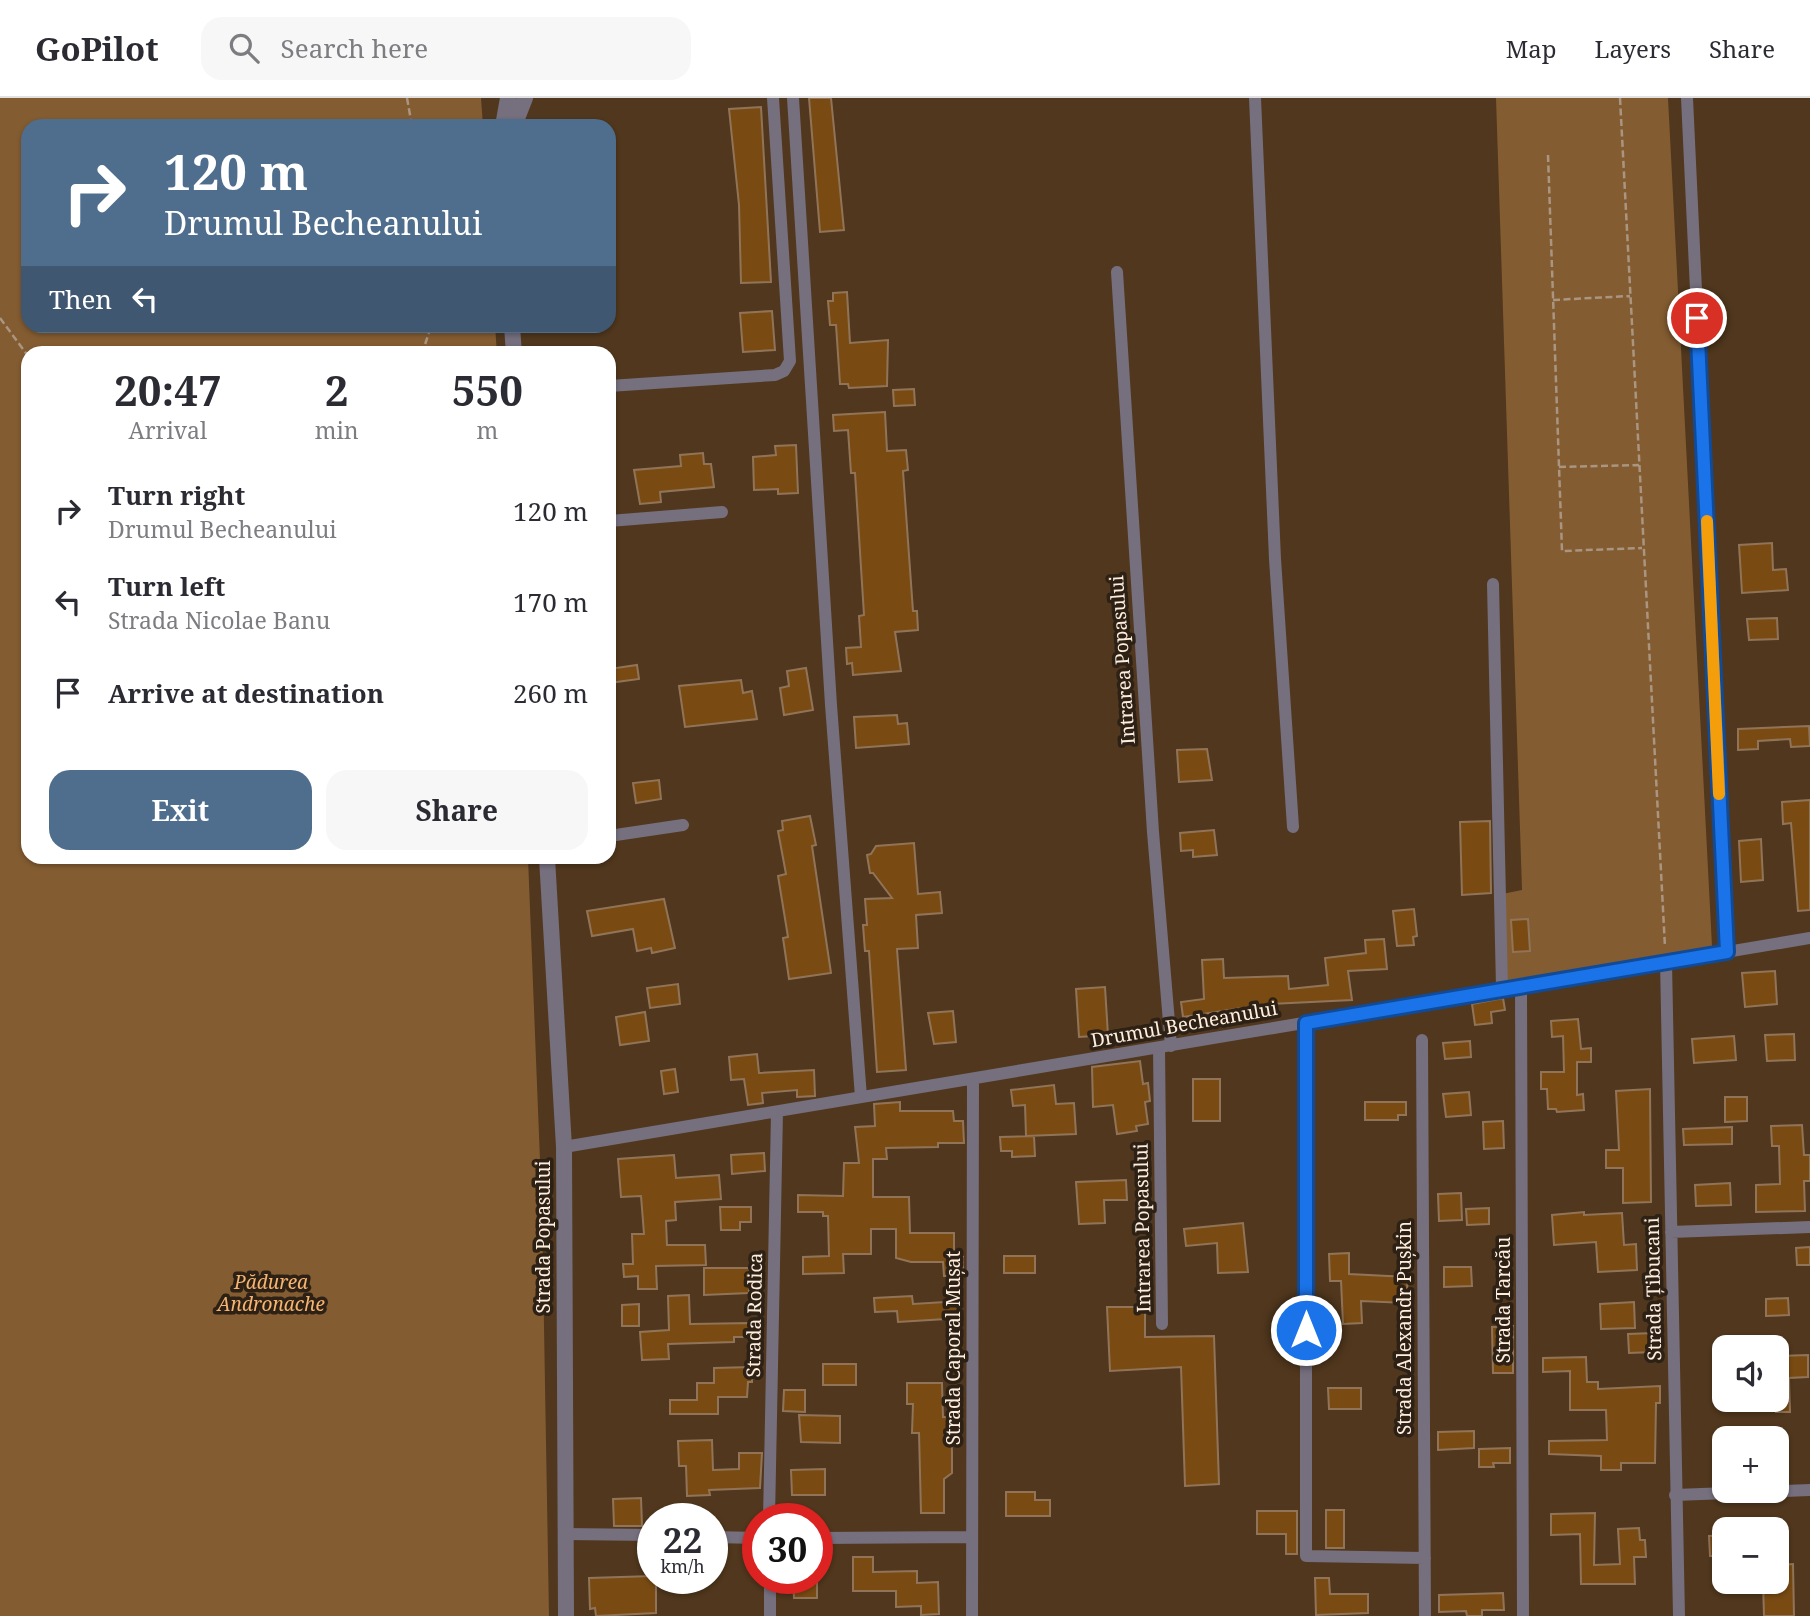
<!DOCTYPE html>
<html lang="en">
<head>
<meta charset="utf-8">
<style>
  :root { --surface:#fff; --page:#f7f7f7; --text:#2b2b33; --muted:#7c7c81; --line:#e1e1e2; --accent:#4f6d8c }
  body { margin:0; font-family:"Noto Serif",serif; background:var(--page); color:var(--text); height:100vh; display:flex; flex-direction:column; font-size:26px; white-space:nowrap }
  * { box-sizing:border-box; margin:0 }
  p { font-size:23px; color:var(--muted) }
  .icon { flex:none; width:38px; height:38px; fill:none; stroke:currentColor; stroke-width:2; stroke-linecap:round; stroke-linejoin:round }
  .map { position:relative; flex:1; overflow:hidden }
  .sheet { position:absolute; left:21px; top:248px; width:595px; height:518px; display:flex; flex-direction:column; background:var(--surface); border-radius:21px; box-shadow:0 2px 5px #0004 }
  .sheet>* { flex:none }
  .banner { position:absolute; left:21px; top:21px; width:595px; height:214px; border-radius:21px; box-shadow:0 2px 5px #0004; background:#4f6d8c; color:#fff; overflow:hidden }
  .buttons { position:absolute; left:1712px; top:1237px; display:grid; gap:14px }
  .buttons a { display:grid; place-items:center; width:77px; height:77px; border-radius:14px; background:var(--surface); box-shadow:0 2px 5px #0004; font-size:35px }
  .speed { position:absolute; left:637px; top:1405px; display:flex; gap:14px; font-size:35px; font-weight:700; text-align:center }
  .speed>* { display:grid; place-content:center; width:91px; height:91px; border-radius:50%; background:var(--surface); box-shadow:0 2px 5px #0004; line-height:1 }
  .speed small { font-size:18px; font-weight:400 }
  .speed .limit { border:10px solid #d22; background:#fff; color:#111 }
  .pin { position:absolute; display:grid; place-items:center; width:60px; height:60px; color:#fff; margin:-30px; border:4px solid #fff; border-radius:50%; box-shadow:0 2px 7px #0007 }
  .me { position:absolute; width:77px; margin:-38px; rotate:0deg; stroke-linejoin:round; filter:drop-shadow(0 0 5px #0008) }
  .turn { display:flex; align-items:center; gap:24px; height:147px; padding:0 28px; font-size:32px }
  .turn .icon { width:91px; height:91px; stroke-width:2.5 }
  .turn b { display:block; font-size:49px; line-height:60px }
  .then { display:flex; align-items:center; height:66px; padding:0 28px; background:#0003; gap:14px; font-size:26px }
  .eta { display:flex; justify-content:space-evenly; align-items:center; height:119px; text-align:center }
  .eta b { font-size:42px; font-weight:700; line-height:49px }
  .primary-button { display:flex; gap:14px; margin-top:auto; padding:14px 28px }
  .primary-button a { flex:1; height:80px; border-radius:21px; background:var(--accent); color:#fff; font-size:28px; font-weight:700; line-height:80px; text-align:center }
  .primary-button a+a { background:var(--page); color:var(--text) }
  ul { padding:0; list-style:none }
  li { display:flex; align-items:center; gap:21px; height:91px; padding:0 28px }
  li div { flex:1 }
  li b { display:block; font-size:26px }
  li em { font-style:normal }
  header { display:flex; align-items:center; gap:42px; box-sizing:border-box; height:98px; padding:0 35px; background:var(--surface); border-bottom:2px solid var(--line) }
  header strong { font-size:33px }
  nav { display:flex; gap:38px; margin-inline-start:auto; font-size:24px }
  .search { width:490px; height:63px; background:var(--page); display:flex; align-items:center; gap:18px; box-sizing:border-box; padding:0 24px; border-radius:21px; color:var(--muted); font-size:26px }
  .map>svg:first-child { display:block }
</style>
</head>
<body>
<header>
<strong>GoPilot</strong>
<div class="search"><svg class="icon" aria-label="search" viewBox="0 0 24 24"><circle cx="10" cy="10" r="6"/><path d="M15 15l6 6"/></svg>Search here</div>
<nav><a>Map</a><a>Layers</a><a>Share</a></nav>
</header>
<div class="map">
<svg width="1810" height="1518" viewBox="0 0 1810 1518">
  <rect width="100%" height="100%" fill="#50371d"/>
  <path fill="#845c31" d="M0,0H481L483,28H28V228H495L497,255L28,256V760H528L542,1112L549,1518H0Z
    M1496,0H1668L1712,848L1503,887L1502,796L1522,792Z"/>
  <path fill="#794b13" stroke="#917458" stroke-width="2" d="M809,0H831L844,132L820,134Z
    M761,9L771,184L741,185L739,107L729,11Z
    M847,194L850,245L888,242L887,288L849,290L848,286H840L836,227H830L828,203H833V195Z
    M772,213L775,252L743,254L740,215Z
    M914,291L915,307L894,308L893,292Z
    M885,314L887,353L906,352L908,372L903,373L913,513H917L918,532L895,534L901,573L853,577L852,565L847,566L846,550L861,549L859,518L864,517L855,375H851L848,332L834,333L833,317Z
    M796,347L798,395L778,396V391L754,392L753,359L776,357L775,348Z
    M703,355L704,366H711L714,389L660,394L661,404L640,406L634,372L681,368L680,357Z
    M1772,445L1773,472L1786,471L1788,492L1742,495L1739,447Z
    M1777,520L1778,541L1749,542L1747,521Z
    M637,567L639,581L609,585V571Z
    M806,570L813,612L784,617L780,590L789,588L787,573Z
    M741,582L743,595L752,593L757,621L685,629L679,588Z
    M897,617L898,626L907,625L909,646L856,650L854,619Z
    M1809,628L1810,648L1791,649L1790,641L1758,643V651L1738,652V631Z
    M1207,651L1212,682L1179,684L1177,652Z
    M659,682L661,701L636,705L633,685Z
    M1810,702V812L1798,813L1791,725L1783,726L1782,704Z
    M810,718L816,747L812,748L831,875L789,881L783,840L788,839L778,778L786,776L778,733L783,732L782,723Z
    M1490,723L1491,795L1462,797L1460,724Z
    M1214,732L1217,757L1193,759V752L1181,753L1180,735Z
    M1761,741L1763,782L1741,784L1739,743Z
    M914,745L918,796L940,794L942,815L916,817L918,850L897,851L906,972L877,974L869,853H865L863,827H867L865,801L892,800L873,775H870L867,757L871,756L876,748Z
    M664,801L675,850L652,855L651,850L637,853L633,831L592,838L587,813Z
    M1414,811L1417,838L1413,839L1414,847L1397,848L1393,813Z
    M1528,821L1530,853L1513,854L1511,822Z
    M1384,841L1387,871L1348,873L1352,902L1269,906L1183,919L1181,904L1204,901L1202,862L1223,861L1224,880L1288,878L1289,891L1328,887L1325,860L1366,855L1365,842Z
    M1775,873L1777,906L1745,909L1742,875Z
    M678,886L680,906L650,910L647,890Z
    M1105,889L1108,937L1079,939L1076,891Z
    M1503,900L1505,912L1491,914L1492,925L1475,927L1472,906Z
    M953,913L956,944L934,946L928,915Z
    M645,914L649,943L620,947L616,919Z
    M1578,921L1581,951L1591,950V964H1577V997L1583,996L1584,1012L1557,1014L1556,1011H1548L1547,991H1541V974H1564L1563,938L1552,939L1551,923Z
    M1794,936L1795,962L1767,963L1765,937Z
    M1734,938L1736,962L1694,965L1692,941Z
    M1470,943L1471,959L1445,961L1443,945Z
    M757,956L759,975L814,972L815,998L797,999V992L762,995L763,1005L748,1007L744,981L731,982L729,959Z
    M1140,963L1143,986L1148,985L1150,1003L1145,1004L1148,1026L1136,1028L1137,1033L1117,1036L1113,1007L1093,1009L1092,969Z
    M675,971L678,994L664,996L661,973Z
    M1193,981H1220V1023H1193Z
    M1054,987L1056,1006L1074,1005L1076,1036L1026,1038L1025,1007L1013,1008L1011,992Z
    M1650,991L1651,1104L1623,1105V1070H1606V1052H1619L1616,993Z
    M1469,994L1471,1017L1446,1019L1443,996Z
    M1725,999H1747V1023L1725,1024Z
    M900,1004V1013H953L954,1023H963L964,1045H938V1049L886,1050L887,1061H873V1099H909L910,1135H954V1159H963V1178H944L943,1164H911L896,1160V1131H871V1156H843L844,1175L803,1176V1159L829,1158L828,1118H823V1114H798V1097L843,1098L844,1065H859L855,1029L875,1028L874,1006Z
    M1365,1004H1406V1017H1398V1022H1365Z
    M1503,1023L1504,1050L1484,1051L1483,1024Z
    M1802,1027L1804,1057H1810V1083H1804L1805,1113L1756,1114V1087L1780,1086L1779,1048H1772L1771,1028Z
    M1732,1029V1046L1684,1047L1683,1031Z
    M1034,1038L1035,1058L1012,1059V1053H1001L1000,1039Z
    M764,1055L765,1073L732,1076L731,1057Z
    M674,1057L676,1080L719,1077L721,1101L675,1104L676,1122L666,1123L667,1147H705L706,1167L656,1168L657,1191H638V1178L624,1179L623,1166H633L632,1136H644L641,1098L621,1099L618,1061Z
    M1126,1082L1127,1102H1104L1105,1125L1079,1126L1076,1084Z
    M1730,1085L1731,1107L1696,1108L1695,1087Z
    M1461,1095L1462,1122L1439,1123L1438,1096Z
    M720,1109H751V1124H740V1132H721Z
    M1489,1110V1126L1467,1127L1466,1111Z
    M1584,1114V1117L1622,1115L1624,1147L1636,1146L1637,1172L1598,1174L1596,1144L1554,1147L1552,1117Z
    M1243,1125L1248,1174L1218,1175L1217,1145L1186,1148L1184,1131Z
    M1810,1149V1167H1797L1796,1150Z
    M1349,1155V1176L1408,1179L1406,1205L1361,1203L1362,1225L1343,1226L1341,1183H1330L1329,1156Z
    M1004,1158H1035V1175H1004Z
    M1444,1169H1471L1472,1188L1444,1189Z
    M704,1170H749V1195L704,1197Z
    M689,1197L690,1226L751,1225L752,1239H734V1244L668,1246L669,1261L642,1262L640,1234L669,1232L668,1198Z
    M912,1198L913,1206L961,1203L962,1220L898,1224L897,1213L875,1214L874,1200Z
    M1788,1200L1789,1217L1766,1218V1201Z
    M1634,1204L1635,1230L1601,1231L1600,1206Z
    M639,1206V1228H622V1207Z
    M1107,1209H1145V1239L1214,1238L1219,1386L1185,1388L1181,1269L1110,1273Z
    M1513,1228V1275H1493L1492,1229Z
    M1653,1235L1654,1254L1629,1255L1628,1236Z
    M1808,1257V1279L1789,1280L1790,1314H1776V1258Z
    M1586,1259L1587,1284H1598V1291L1660,1288V1305H1656L1655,1365H1621V1372H1601V1358L1549,1356V1343L1607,1342L1606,1312H1570V1273L1543,1274V1260Z
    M823,1266H856V1287H823Z
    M752,1269V1284H748L747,1299H718V1316H670V1302H697V1285H714V1270Z
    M907,1285H942L943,1319H951L952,1355V1375L944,1381V1415H921L919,1335H912L913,1306H907Z
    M1328,1290H1361V1311H1329Z
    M784,1292H805V1314L783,1313Z
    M799,1317L840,1318V1345L801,1344Z
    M1474,1333V1350L1438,1352V1334Z
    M712,1342L713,1372L739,1371V1355H762L760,1390L709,1392L710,1397L687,1398L686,1368H679L678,1343Z
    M1510,1350V1365H1493L1494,1369H1479V1351Z
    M825,1371V1397H792L791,1372Z
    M1006,1394H1035V1402H1050V1418H1006Z
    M641,1400L642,1428H614L613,1401Z
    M1326,1412H1344V1450H1326Z
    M1257,1413H1297V1456H1286V1436H1257Z
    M1595,1415L1594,1467L1620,1466L1618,1431L1639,1430L1640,1442H1645L1646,1459H1634L1635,1486H1581L1580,1436L1551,1437V1416Z
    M1724,1437V1458H1710L1709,1438Z
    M853,1459H873V1474L917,1473V1485L938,1484L939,1516L921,1517V1508L896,1509V1493H853Z
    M1793,1466L1794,1518H1764L1763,1484H1776V1467Z
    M653,1478L656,1480V1515L596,1518L595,1510L590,1511L589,1480Z
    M793,1480H817V1500H794Z
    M1315,1480H1329L1330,1496H1368V1515L1316,1517Z
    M1503,1495L1504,1512H1482V1518H1467L1466,1513L1439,1514V1497Z"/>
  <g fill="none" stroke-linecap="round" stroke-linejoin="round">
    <path stroke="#a99580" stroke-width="2.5" stroke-dasharray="7 3.5" stroke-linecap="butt" d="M407,0L412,28
      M1620,0L1665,849
      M1548,57L1562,453L1642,450
      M1553,202L1630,198
      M0,220L28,258
      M422,256L431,228
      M1559,369L1639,367"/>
    <path stroke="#756f7e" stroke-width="12" d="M793,0L831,607L861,999
      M1255,0L1275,461L1293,729
      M1687,0L1727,854
      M1117,174L1153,734L1171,948
      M609,288L775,277L784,273L790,263L773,0
      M609,423L722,414
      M1493,486L1502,890
      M609,738L683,727
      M1666,864L1679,1518
      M1521,887L1523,1518
      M1306,924V1458L1425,1460
      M1422,942L1425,1518
      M1159,950L1162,1226
      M564,1049L1810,840
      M1671,1134L1810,1129
      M1675,1397L1810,1392
      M769,1421L777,1014
      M565,1436L653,1437
      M712,1439L758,1440
      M817,1440L972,1439
      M770,1480V1518
      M972,1518L973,982"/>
    <path stroke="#756f7e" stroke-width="16" d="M503,28L508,0
      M514,28L525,0
      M512,228L514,256
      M547,760L564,1049L566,1518"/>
  </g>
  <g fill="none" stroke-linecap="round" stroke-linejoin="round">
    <defs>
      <path id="route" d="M1306,1232V925L1727,854L1697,220"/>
    </defs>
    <use href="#route" stroke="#114b97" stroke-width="18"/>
    <use href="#route" stroke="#1a73e8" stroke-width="12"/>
    <path stroke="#f59e0b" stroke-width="12" d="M1707,423L1719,696"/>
  </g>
  <g text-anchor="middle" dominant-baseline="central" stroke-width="7" stroke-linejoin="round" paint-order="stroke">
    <g font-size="19" fill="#feeede" stroke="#2d2116">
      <text transform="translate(1122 562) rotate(-94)">Intrarea Popasului</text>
      <text transform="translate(1184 926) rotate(-10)">Drumul Becheanului</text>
      <text transform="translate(1142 1130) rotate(-91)">Intrarea Popasului</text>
      <text transform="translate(543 1139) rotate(-90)">Strada Popasului</text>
      <text transform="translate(1653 1191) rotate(-91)">Strada Țibucani</text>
      <text transform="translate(1503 1202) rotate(-90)">Strada Tarcău</text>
      <text transform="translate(754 1217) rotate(-89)">Strada Rodica</text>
      <text transform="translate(1404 1230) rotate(-90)">Strada Alexandr Pușkin</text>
      <text transform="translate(953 1250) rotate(-90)">Strada Caporal Mușat</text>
    </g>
    <g font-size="19" font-style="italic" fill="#f7b570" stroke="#2d2116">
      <text x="271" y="1184">Pădurea<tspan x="271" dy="22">Andronache</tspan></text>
    </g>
  </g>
</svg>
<div class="buttons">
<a><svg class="icon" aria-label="sound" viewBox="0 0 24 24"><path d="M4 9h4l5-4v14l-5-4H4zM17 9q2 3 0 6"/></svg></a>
<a>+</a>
<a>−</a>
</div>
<div class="speed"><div>22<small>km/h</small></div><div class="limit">30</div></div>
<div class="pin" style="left:1697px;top:220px;background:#d93025"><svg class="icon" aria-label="arrive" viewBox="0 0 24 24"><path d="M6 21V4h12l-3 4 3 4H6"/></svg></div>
<svg class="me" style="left:1306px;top:1232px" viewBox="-20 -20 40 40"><circle r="17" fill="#1a73e8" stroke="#fff" stroke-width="3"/><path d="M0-11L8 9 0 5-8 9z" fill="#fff"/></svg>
<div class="banner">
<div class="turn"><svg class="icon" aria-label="right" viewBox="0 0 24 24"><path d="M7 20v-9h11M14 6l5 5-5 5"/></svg><div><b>120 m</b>Drumul Becheanului</div></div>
<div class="then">Then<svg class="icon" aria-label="left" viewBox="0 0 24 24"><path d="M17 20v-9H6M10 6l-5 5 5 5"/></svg></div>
</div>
<section class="sheet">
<div class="eta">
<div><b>20:47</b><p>Arrival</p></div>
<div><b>2</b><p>min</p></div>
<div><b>550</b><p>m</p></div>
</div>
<ul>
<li><svg class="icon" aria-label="right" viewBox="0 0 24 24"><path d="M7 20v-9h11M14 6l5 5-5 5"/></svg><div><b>Turn right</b><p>Drumul Becheanului</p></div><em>120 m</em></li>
<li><svg class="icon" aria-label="left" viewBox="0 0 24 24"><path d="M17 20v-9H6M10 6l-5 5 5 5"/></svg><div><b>Turn left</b><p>Strada Nicolae Banu</p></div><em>170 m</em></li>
<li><svg class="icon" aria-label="arrive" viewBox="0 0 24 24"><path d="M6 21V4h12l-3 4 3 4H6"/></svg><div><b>Arrive at destination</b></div><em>260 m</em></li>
</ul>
<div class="primary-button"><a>Exit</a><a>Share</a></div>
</section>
</div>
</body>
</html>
